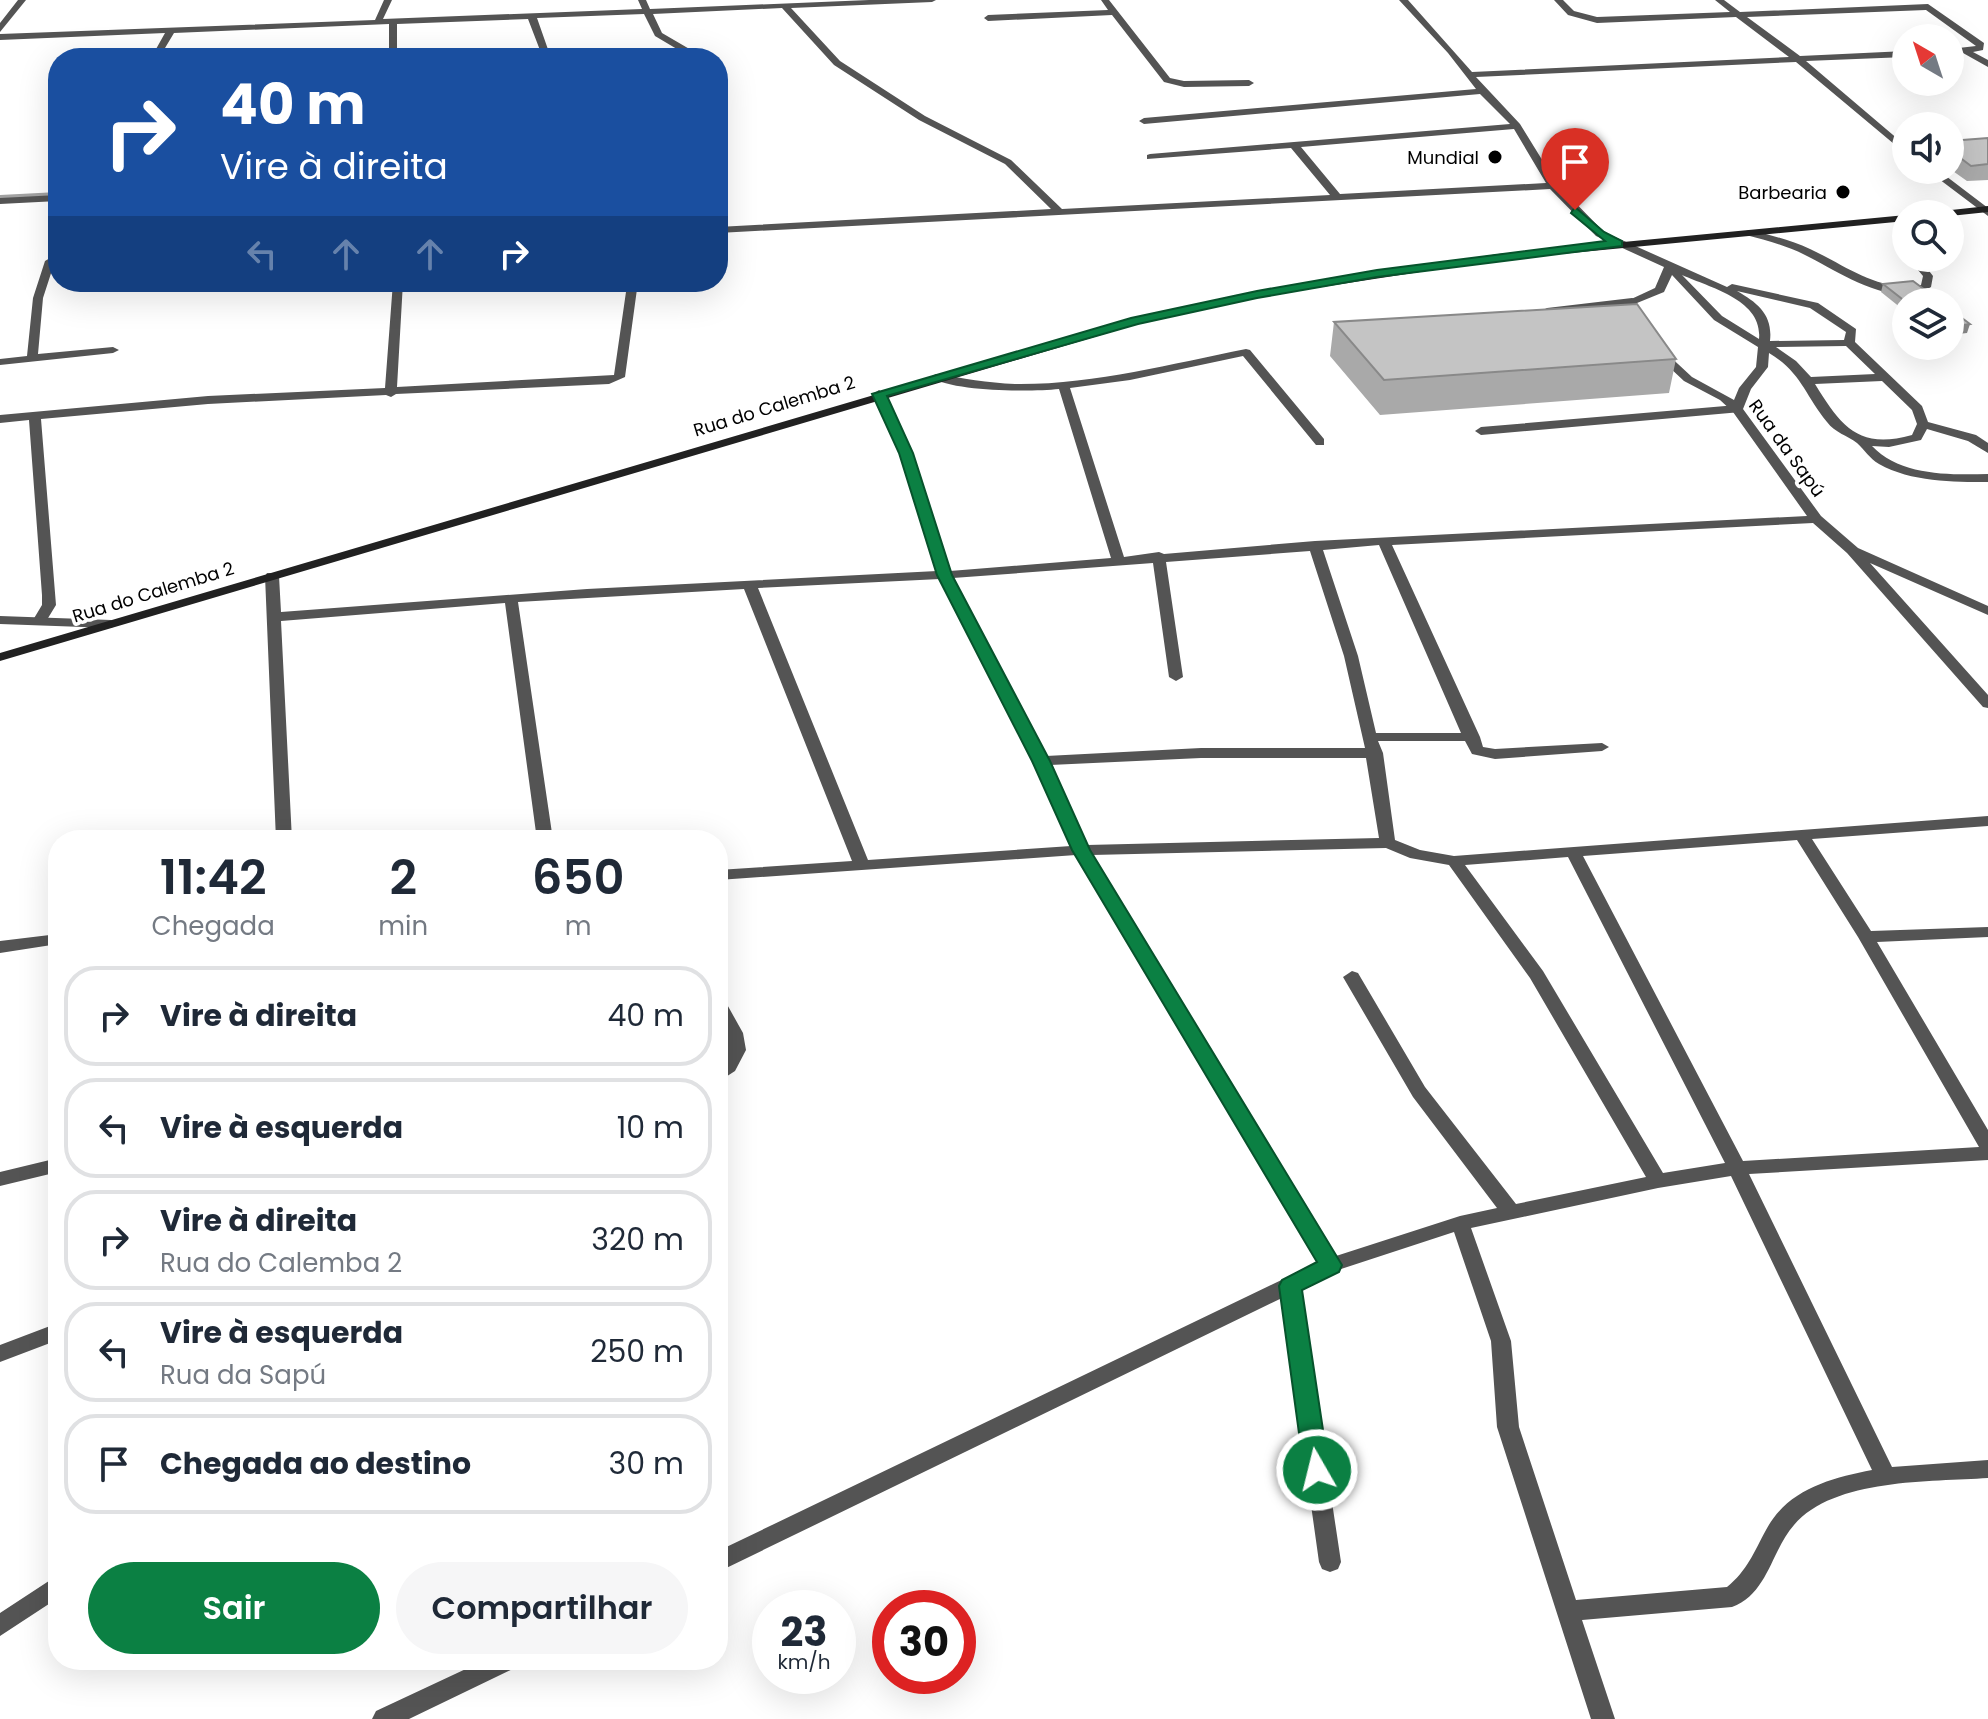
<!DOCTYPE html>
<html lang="pt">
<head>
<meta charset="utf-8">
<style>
  :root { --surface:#fff; --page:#f6f6f7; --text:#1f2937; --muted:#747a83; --line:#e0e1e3; --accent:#0b8043 }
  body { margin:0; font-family:Poppins,sans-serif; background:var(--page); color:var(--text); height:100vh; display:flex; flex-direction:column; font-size:30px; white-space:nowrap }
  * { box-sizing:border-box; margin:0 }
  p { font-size:26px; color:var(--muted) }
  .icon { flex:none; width:44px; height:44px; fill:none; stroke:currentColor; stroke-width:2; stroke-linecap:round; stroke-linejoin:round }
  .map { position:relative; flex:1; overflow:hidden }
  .sheet { position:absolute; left:48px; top:830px; width:680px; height:840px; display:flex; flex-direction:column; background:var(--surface); border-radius:32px; box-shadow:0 8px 32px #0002 }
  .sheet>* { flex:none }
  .banner { position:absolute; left:48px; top:48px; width:680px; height:244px; border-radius:32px; box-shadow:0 8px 32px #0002; background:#1a4fa0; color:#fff; overflow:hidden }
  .needle { width:52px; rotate:321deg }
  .controls { position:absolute; left:1892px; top:24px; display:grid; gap:16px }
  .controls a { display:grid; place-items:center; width:72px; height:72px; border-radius:50%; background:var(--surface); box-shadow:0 8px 32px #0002; font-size:40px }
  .speed { position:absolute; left:752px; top:1590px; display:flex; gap:16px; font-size:40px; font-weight:700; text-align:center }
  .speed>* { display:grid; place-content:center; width:104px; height:104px; border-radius:50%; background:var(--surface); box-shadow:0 8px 32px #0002; line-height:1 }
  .speed small { font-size:20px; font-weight:400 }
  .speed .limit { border:12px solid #d22; background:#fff; color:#111 }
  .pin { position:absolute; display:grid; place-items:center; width:68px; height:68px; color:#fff; margin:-82px -34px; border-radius:50% 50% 50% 0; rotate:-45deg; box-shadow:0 0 8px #0007 }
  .pin .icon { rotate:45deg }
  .me { position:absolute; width:88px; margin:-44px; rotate:352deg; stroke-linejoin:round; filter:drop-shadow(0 0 6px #0008) }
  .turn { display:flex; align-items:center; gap:28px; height:168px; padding:0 40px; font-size:36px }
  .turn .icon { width:104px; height:104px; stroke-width:2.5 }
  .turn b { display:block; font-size:56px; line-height:68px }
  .lanes { display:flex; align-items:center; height:76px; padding:0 40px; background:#0003; justify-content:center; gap:40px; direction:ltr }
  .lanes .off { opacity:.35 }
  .eta { display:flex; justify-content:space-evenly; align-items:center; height:136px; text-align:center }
  .eta b { font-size:48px; font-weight:600; line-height:56px }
  .button { display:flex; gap:16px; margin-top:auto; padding:16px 40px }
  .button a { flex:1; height:92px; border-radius:48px; background:var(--accent); color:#fff; font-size:32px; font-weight:600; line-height:92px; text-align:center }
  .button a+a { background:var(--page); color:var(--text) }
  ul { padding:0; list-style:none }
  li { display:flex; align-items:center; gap:24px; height:100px; margin:0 16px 12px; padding:0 24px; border:4px solid var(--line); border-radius:32px }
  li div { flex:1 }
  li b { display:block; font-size:30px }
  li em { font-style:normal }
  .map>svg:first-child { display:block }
</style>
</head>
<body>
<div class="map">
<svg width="1988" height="1719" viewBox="0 0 1988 1719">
  <rect width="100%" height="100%" fill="#fff"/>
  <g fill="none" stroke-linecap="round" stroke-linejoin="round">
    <path fill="#a2a2a2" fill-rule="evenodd" d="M58,192V196L0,199V195Z"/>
    <path fill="#545454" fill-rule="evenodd" d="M1901,215L1906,218V251C1894,246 1894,229 1896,218Z
      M1750,230C1770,235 1791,240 1810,249C1847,266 1877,292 1921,285L1923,276L1908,258H1919L1933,276L1931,287C1894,311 1838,271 1805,255C1787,246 1766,240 1746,235V231Z
      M1632,298L1636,299V303L1547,314L1541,311L1547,308Z
      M1737,405L1741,406V412L1481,435L1475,431L1481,427Z"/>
    <path fill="#545454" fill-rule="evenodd" d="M384,0H392L383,19L642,9L638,0H646L650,9L869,0H936L932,2L791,8L840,61L925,116L1011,160L1062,209L1330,195L1291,148L1147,159V155L1150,154L1510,124L1480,94L1144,124L1139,121L1144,118L1476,89L1448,53L1399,0H1408L1472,72L1789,57L1736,17L1597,23L1568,15L1554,0H1563L1574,11L1597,17L1730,12L1715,0H1724L1740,12L1928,4L1984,43L1983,50L1973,52L1988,60V67L1963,53L1950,55V49L1976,46L1926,10L1747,17L1800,56L1906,51V57L1806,61L1906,146V154L1796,62L1476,77L1520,124L1557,184L1604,232L1727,287L1732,284L1818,303L1856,329L1855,342L1922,406L1928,422L1976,435L1988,443V453L1968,441L1927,429L1921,440L1889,447L1872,446C1900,476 1950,475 1988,474V482C1953,482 1911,482 1879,464C1869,458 1865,450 1857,443C1847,435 1835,433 1827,422C1805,395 1801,372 1769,353L1768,367L1751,389L1743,409L1821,516L1858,548L1988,606V615L1870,563L1988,695V708L1983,707L1847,553L1813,523L1392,545L1480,737L1483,747L1495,749L1602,743L1609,747L1602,751L1495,759L1472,754L1465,741H1378L1383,753L1395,840L1420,850L1454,856L1988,816V826L1812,839L1871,931L1988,927V937L1877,942L1988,1130V1160L1749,1174L1892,1467L1988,1460V1478C1931,1482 1834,1478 1794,1525C1771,1551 1768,1594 1732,1607L1582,1620L1615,1719H1591L1497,1427L1491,1341L1454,1232L1338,1270L1300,1289L1341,1562L1338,1569L1330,1572L1322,1569L1319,1562L1282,1298L718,1572V1551L1319,1262L1076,855L718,880V870L852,861L744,589L518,602L553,840H537L505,603L281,621L292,840H276L265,576L267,573H277L279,576L281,612L587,589L937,571L900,453L873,394L879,390L885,394L912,453L950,571L1111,558L1059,389C1029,392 954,392 930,377L936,374C962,378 988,383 1015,384C1093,385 1170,364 1246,349L1250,350L1324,439V445H1316L1243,356L1130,380L1070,388L1124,557L1159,552L1164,554L1315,541L1807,516L1733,412L1720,400L1684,381L1654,353L1664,351L1692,377L1734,400L1739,388L1756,367L1758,347L1714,320L1672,275L1664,292L1637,303L1634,314L1640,324L1630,326L1622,314L1627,301L1655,288L1664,267L1596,236L1550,189L718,233V227L1051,209L1005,164L919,120L834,65L782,8L653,14L662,33L698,54V58H692L655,36L644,14L537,18L551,58H543L528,19L397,24V58H389V24L174,33L159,58H151L165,33L0,40V34L375,20ZM1514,129L1546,183L1340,194L1301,147ZM1682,275C1711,288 1763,300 1759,339L1722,316ZM1737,291L1810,308L1846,332L1844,340L1770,341C1773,315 1758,303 1737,291ZM1846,346L1875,374L1811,377L1796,361L1776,347ZM1882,381L1912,410L1917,424L1912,435C1858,450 1841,426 1815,384ZM1379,545L1461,733H1376L1358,656L1323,550ZM1310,551L1344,656L1365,748H1201L1046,756L953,578L1153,563L1169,677L1176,681L1183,677L1166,562ZM940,579L1033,761L1071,846L868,860L758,588ZM1201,758H1366L1379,838L1087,845L1050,765ZM1797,840L1858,937L1979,1147L1743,1161L1583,856ZM1386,848L1410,858L1449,865L1530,978L1646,1177L1516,1204L1425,1087L1358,973L1352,971L1343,977L1413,1097L1497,1208L1460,1216L1336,1256L1092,855ZM1568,857L1725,1163L1663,1173L1543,971L1465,865ZM1731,1176L1872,1470C1830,1478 1787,1490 1766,1530C1754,1552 1747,1571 1727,1587L1576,1600L1519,1427L1511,1341L1471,1228L1658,1188Z
      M1101,0H1109L1170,78L1184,81L1249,80L1254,83L1249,86L1184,87L1164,82L1112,15L988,21L984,18L988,15L1108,10Z
      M1927,170H1938L1988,208V216Z
      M58,195V201L0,204V198Z
      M50,258L55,261L43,298L38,354L113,347L119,350L113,353L0,365V359L27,356L33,298L45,261Z
      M393,282H403L397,387L614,375L627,285L623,282H638L648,286L706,283L711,286L706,289L647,292L637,289L625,377L609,384L396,394L391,397L386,395L208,404L41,419L56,605L45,623H35L33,620L42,605V595L29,420L0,423V415L208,396L385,388Z
      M58,934V944L0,953V941Z
      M718,997L724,999L743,1033L746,1050L735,1071L718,1082V1066L728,1050L725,1033L718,1019Z
      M58,1158V1172L0,1186V1172Z
      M58,1323V1340L0,1362V1345Z
      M58,1575V1598L0,1636V1613Z
      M485,1660H521L517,1667L409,1719H372L376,1711Z"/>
    <path fill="#545454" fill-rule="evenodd" d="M18,0H26L0,32V23Z
      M0,616L111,620L118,624L111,628L0,624Z"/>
    <path fill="#212121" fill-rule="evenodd" d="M1988,206V212L1950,216V214H1937L1942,211Z
      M1906,215V221L1498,260L1257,297L1138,324L0,661V653L1135,318L1257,291L1498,254Z"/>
  </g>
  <path fill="#a9a9a9" d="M1988,138V180L1967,181L1950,169V141Z
    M1883,284L1906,302V312L1881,292Z
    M1334,322L1676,359L1669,393L1380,415L1330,356Z"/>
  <path fill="#898989" d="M1970,324L1967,333L1950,335V327Z"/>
  <path fill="#c4c4c4" stroke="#898989" stroke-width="2" d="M1988,138V164L1971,166L1950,150V141Z
    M1913,281L1941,302H1906L1883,284Z
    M1637,304L1676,359L1384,380L1334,322Z
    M1950,309L1970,324L1950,327Z"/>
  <path fill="#0b8043" stroke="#07532c" stroke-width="2" d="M1575,207L1604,232L1622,241V246L1377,277L1257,298L1138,324L887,396L913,453L952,575L1050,761L1090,850L1342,1265L1339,1272L1302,1290L1329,1470L1325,1477L1317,1480L1308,1477L1304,1470L1279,1286L1282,1280L1317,1262L1072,850L1032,761L937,575L899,453L872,394L1131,318L1257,291L1377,270L1605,241L1571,213Z"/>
  <g fill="#000" stroke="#fff" stroke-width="3">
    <circle cx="1495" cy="157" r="8"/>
    <circle cx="1843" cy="192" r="8"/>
  </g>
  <g text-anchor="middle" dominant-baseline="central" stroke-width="7" stroke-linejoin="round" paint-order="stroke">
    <g font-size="18" fill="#000" stroke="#fff" text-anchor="end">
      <text x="1479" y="157">Mundial</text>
      <text x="1827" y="192">Barbearia</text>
    </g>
    <g font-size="18" fill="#000" stroke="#fff">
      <text transform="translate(774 406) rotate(-17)">Rua do Calemba 2</text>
      <text transform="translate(1787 448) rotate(54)">Rua da Sapú</text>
      <text transform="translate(153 592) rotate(-17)">Rua do Calemba 2</text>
    </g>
  </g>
</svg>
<div class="controls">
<a><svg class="needle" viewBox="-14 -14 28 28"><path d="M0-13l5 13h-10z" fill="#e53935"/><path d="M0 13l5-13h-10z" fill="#747a83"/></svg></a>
<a><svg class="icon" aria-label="sound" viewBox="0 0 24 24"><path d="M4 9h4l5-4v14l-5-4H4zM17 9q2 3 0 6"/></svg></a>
<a><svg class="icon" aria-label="search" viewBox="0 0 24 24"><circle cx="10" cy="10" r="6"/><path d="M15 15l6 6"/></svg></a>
<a><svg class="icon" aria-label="layers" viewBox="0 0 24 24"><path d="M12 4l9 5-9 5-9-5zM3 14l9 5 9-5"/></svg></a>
</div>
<div class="speed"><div>23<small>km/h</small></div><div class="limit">30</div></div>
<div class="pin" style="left:1575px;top:210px;background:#d93025"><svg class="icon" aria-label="arrive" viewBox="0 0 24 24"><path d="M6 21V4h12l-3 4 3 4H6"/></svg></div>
<svg class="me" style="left:1317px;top:1470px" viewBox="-20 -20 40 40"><circle r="17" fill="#0b8043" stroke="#fff" stroke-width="3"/><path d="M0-11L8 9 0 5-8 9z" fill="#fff"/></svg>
<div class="banner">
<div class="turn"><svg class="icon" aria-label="right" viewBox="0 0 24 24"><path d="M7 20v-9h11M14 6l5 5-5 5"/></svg><div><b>40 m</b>Vire à direita</div></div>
<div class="lanes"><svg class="icon off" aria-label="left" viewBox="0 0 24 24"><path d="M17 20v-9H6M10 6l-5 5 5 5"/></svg><svg class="icon off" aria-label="ahead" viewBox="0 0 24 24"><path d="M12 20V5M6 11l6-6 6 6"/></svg><svg class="icon off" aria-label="ahead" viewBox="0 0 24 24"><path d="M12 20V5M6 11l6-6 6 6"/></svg><svg class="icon" aria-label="right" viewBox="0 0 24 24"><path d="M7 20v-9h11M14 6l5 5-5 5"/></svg></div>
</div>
<section class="sheet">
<div class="eta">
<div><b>11:42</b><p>Chegada</p></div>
<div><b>2</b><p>min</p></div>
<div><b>650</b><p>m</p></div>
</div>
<ul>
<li><svg class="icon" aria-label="right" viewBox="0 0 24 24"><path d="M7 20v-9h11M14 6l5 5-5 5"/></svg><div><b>Vire à direita</b></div><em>40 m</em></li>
<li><svg class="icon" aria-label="left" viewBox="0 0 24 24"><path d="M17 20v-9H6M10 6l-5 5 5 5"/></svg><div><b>Vire à esquerda</b></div><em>10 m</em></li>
<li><svg class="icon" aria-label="right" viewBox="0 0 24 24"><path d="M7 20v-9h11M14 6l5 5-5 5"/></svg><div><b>Vire à direita</b><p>Rua do Calemba 2</p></div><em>320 m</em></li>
<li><svg class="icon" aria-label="left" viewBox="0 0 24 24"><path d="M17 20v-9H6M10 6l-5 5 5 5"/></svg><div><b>Vire à esquerda</b><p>Rua da Sapú</p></div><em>250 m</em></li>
<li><svg class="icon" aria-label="arrive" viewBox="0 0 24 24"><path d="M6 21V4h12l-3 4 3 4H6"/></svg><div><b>Chegada ao destino</b></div><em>30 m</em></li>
</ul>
<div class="button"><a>Sair</a><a>Compartilhar</a></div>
</section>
</div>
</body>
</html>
